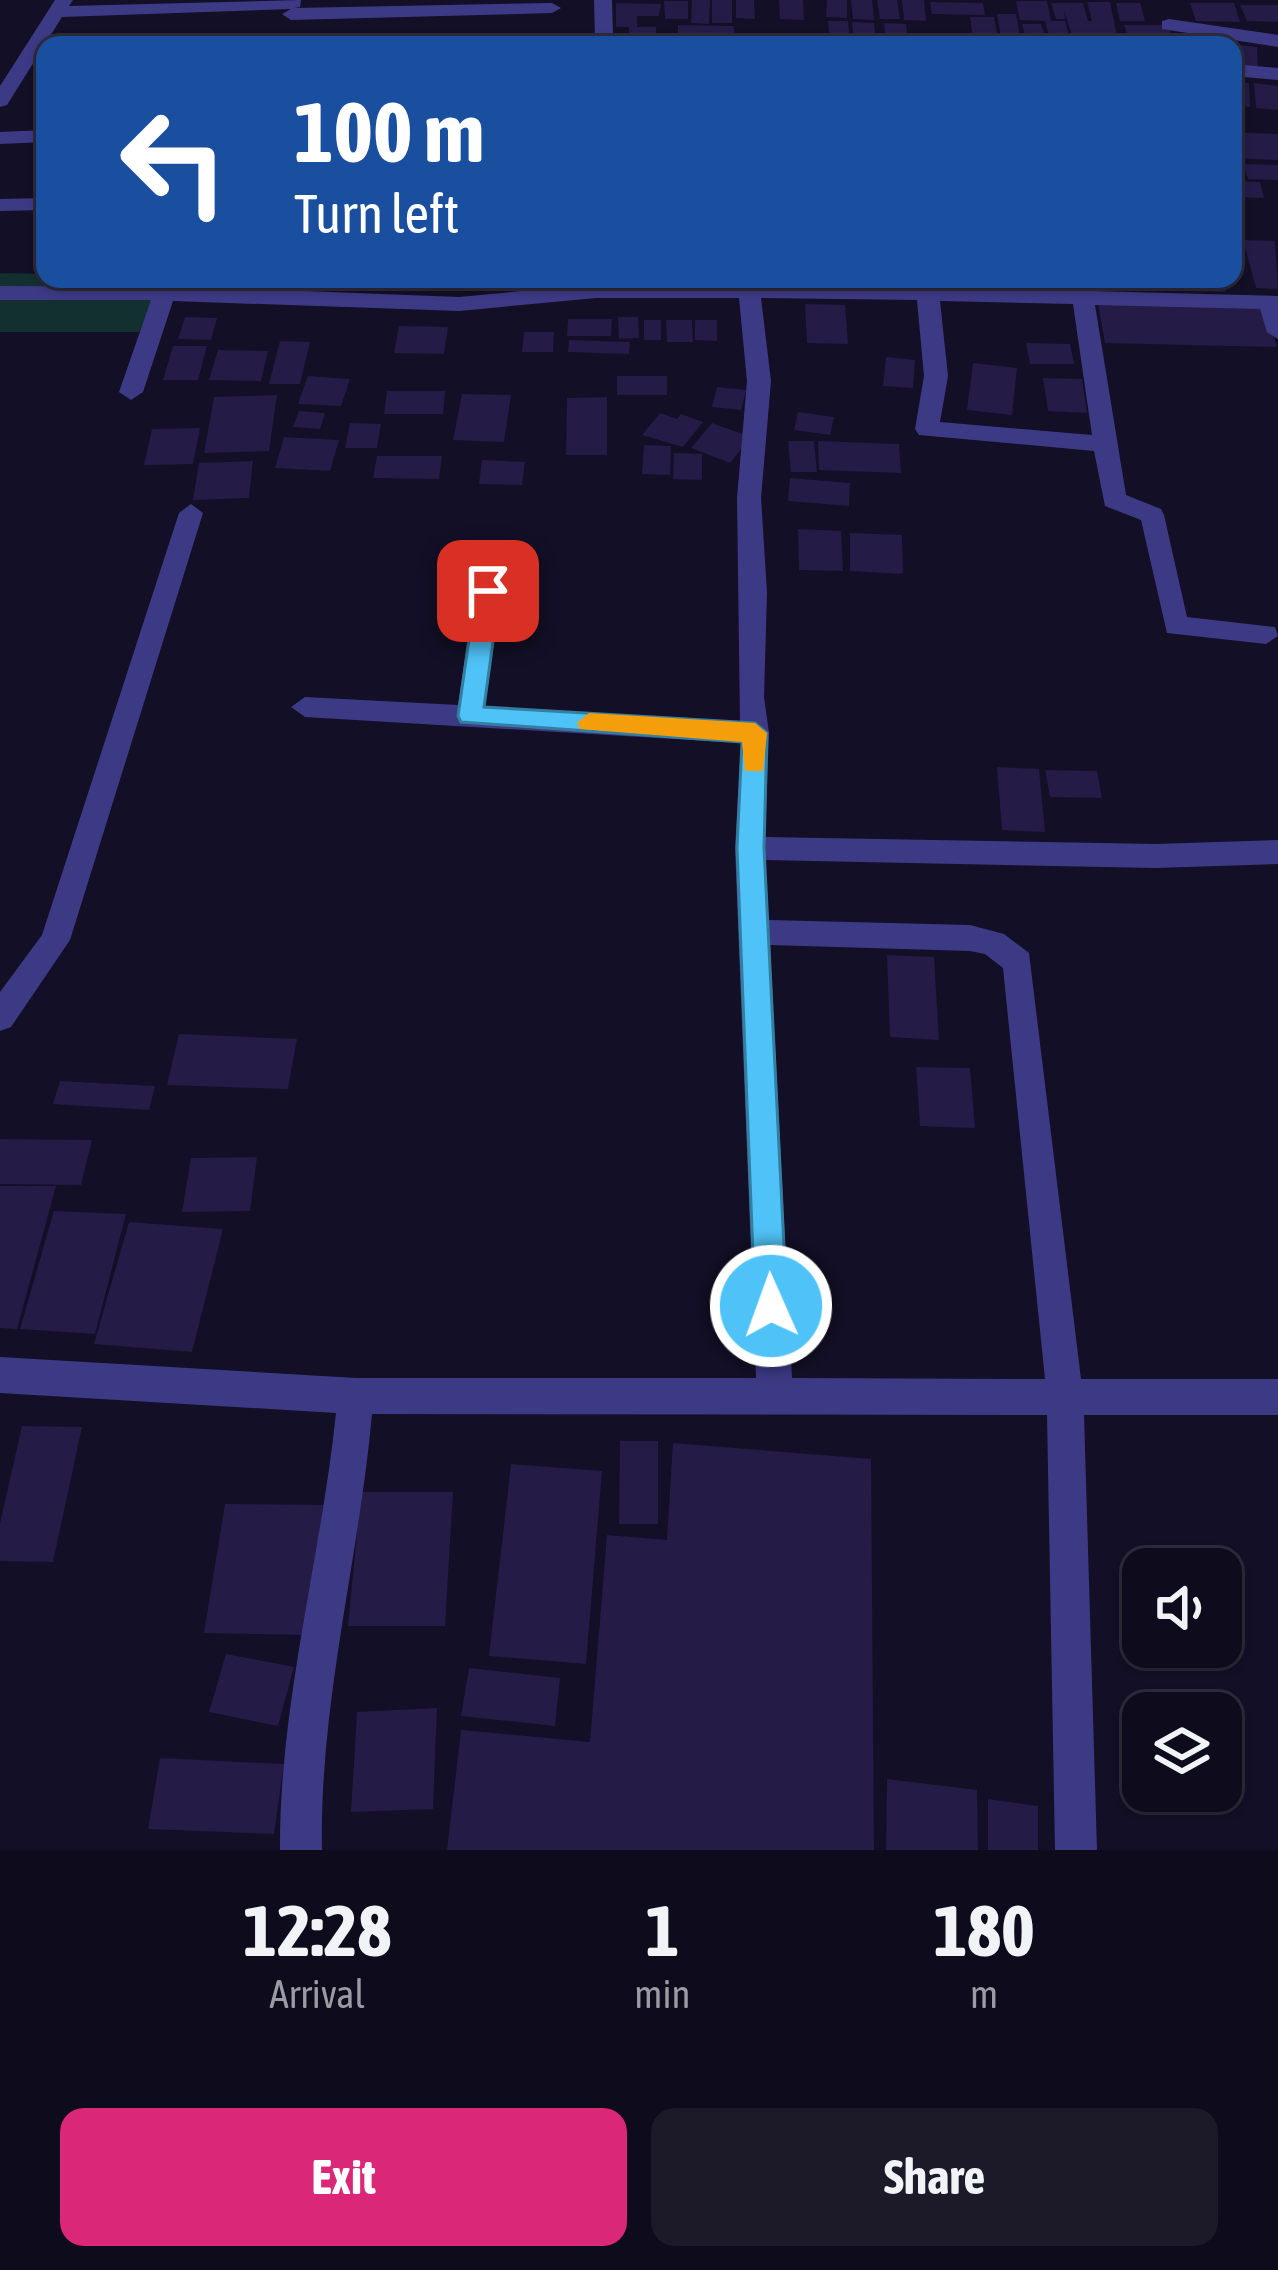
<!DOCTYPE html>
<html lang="en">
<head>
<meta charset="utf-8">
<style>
  :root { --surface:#0e0b1c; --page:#1c1929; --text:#f1f3f6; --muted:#9b9ba3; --line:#2e2b3b; --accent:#db2777 }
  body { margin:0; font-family:"Asap Condensed",sans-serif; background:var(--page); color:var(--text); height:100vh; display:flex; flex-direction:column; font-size:45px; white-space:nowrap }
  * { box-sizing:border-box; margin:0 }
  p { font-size:39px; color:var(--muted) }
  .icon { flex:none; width:66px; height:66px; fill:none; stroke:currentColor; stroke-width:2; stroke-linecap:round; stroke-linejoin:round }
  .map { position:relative; height:1850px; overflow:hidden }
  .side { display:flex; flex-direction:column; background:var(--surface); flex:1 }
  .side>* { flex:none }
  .top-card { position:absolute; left:36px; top:36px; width:1206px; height:252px; border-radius:24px; box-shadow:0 3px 9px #0004,0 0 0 3px var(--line); background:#1a4fa0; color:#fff; overflow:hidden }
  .tools { position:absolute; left:1122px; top:1548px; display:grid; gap:24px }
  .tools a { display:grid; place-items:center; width:120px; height:120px; border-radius:24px; background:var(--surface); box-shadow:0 3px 9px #0004,0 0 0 3px var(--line); font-size:60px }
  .pin { position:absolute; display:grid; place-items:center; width:102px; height:102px; color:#fff; margin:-51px; border-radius:24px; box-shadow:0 6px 18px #0006 }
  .me { position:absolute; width:132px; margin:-66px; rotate:358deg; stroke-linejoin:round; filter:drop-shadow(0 0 9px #0008) }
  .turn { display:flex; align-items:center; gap:42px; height:252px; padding:0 60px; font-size:54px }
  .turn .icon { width:156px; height:156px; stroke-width:2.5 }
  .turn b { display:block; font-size:84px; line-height:102px }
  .eta { display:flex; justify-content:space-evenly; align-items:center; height:204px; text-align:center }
  .eta b { font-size:72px; font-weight:700; line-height:84px }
  .cta { display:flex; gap:24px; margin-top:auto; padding:24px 60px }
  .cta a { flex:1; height:138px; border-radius:24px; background:var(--accent); color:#fff; font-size:48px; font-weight:700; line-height:138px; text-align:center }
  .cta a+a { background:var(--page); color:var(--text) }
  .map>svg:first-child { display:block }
</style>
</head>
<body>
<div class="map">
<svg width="1278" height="1850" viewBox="0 0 1278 1850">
  <rect width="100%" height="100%" fill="#130f26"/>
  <path fill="#12302f" d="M0,273L45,274V279H166L139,332H0Z"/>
  <path fill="#241b47" d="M692,0H710L709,24L691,23Z
    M712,0H732V23H712Z
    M736,0H754L755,19L736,18Z
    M779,0H803L804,20L780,19Z
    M827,0H847V18L826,17Z
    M851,0H872L874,20L853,19Z
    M877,0H897L900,19H880Z
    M902,0H924L926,21L904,20Z
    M664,1H688V19H665Z
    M1016,1H1047L1051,21H1065L1070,39H1050L1045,21L1020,20Z
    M930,2L983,3L985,15L932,14Z
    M1087,2H1110L1118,41L1074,42L1064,11L1065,19H1056L1051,3H1083L1088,21H1092Z
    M616,3L661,4L659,16H637V27H656V39H629V27H616Z
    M1116,3H1140L1145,21H1120Z
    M1190,3H1234L1240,22L1196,21Z
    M1240,5H1278V22L1247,21Z
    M997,14H1016L1020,38L1001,37Z
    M970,17H994L998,38H973Z
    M828,21H848L850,41H830Z
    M852,22L874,23L876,43L854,42Z
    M884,23L906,24L908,42H886Z
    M1022,24H1041L1047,43H1027Z
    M678,25L734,26L735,41H678Z
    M1124,25H1168L1175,44L1131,45Z
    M1238,45L1257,47L1258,70L1239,68Z
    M1233,82L1249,83L1250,107L1233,105Z
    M1254,83L1278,86V110L1256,108Z
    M1233,132L1278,134V160L1233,158Z
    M1243,164L1278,165V180L1248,179Z
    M1233,181L1260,182L1264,198L1233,197Z
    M1243,240L1275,241L1278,289L1256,288Z
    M1182,279H1222L1226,292L1185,291Z
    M1098,303L1265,308L1277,347L1105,343Z
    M805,304L845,305L848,344L807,343Z
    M185,317L217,318L211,340L178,339Z
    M618,317H638L639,338L619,339Z
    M568,319H612L611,336H567Z
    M644,320H661V340H644Z
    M666,320H692L693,342H667Z
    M695,320H717V341L695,340Z
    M399,326L448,327L444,354L394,353Z
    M524,332H554L553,352H522Z
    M569,340L630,342L629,354L568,352Z
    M280,341L310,342L300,384H269Z
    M1026,343L1070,344L1074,364H1030Z
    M173,346H207L198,380H163Z
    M218,350L268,351L261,381L209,380Z
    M886,357L915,360L913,388L883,386Z
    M973,363L1017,368L1012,415L967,410Z
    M308,376L350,379L341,406L298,404Z
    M617,376H667V395H617Z
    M1043,378L1082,379L1087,413L1048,411Z
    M717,387L746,390L741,410L712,407Z
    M387,391H445L443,414H384Z
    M462,394L511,395L504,442L453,440Z
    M277,395L269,451L204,453L214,397Z
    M607,397V455H566L567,398Z
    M299,411L325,413L320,429L293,427Z
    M798,412L834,417L830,435L794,430Z
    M660,413L677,419L681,414L703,422L683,447L642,435Z
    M350,423L381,424L377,448H345Z
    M712,423L751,437L730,463L691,448Z
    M200,428L193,464L144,465L152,429Z
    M284,437L339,440L330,471L275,468Z
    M788,441H814L817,472H791Z
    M818,441L899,444L901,473L819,470Z
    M644,445L671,446L670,475L642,474Z
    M674,453L702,454V480L673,479Z
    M377,456H442L439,479L373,478Z
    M482,460L525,462L522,485L479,484Z
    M253,461L249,498L193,500L199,463Z
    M790,478L850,483L849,506L788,501Z
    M798,529L841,531L843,571L799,570Z
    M850,533L902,535L903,574L850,571Z
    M997,767L1039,769L1045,832L1002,830Z
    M1045,770L1097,771L1102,798L1050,797Z
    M887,955L934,957L939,1040L890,1037Z
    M179,1034L297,1039L288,1089L167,1085Z
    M916,1067L970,1068L975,1128L920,1126Z
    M60,1081L155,1086L149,1110L53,1104Z
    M0,1139L92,1140L81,1185L0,1184Z
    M257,1157L250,1211L182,1212L191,1158Z
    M0,1186H56L17,1329L0,1328Z
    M54,1211L126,1214L95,1334L20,1329Z
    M129,1222L223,1229L192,1352L94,1344Z
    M22,1426L82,1427L53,1562L0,1561V1523Z
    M620,1441H658V1524H619Z
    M673,1443L871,1459L874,1850H447L461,1730L590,1742L607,1535L667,1540Z
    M511,1464L602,1471L586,1664L489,1656Z
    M361,1492H453L445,1626H348Z
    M225,1504L323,1505L307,1635L204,1633Z
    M226,1654L294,1667L278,1726L209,1712Z
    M469,1668L560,1678L555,1726L461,1716Z
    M437,1708L433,1809L351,1812L357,1712Z
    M160,1758L284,1764L274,1834L148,1829Z
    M887,1779L977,1790L978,1850H886Z
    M988,1799L1038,1806V1850H988Z"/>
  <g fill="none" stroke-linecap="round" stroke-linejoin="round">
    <path fill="#3d3a85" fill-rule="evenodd" d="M55,0H73L69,6L301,0L300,7L294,8L552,3L561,8L552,13L291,20L282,14L291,9L62,17L7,105L0,107V86Z
      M594,0H612L613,35L624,37L852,39L861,45H606L595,39Z
      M1169,19L1278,35V47L1162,29V21Z
      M1233,64L1278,68V80L1233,76Z
      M45,130V142L0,144V132Z
      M45,198V210L0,211V199Z
      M596,284H833L1278,296V339L1267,332L1260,309L1095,305L1126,495L1161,509L1164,515L1187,617L1275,627L1278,636L1266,644L1167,633L1141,520L1105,506L1094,451L919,435L915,429L924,376L917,300L761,298L771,381L761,498L767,593L764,697L769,733L765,837L1155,844L1278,840V864L1155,868L765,860L768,920L970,925L1004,934L1029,953L1081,1379H1278V1415H1084L1097,1850H1055L1047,1415L372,1414C359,1559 319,1704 322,1850H280C279,1704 321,1558 336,1413L0,1393V1357L356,1378H756L735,848L741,743L305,717L291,707L305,697L458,705L481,549L494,540L507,549L485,707L740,722L737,498L747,381L739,298H596L459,311L173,301L143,392L131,400L119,392L151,300H0V286L202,287L459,297ZM940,301L1073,304L1092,435L940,422L948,376ZM770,945L970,951L985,954L1003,968L1045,1379L792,1378Z
      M191,504L203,513L70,940L11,1027L0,1031V992L42,935L179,513Z"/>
  </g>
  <path fill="#4fc3f7" stroke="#337fa1" stroke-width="3" d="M488,582L500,591L484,707L755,723L767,733L764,848L787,1306L782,1317L771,1321L760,1317L755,1306L737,848L742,742L461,722L458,716L476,591Z"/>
  <path fill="#f59e0b" d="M589,713L755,723L767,733L763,771H745L742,742L580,729L577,723Z"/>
</svg>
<div class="tools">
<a><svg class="icon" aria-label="sound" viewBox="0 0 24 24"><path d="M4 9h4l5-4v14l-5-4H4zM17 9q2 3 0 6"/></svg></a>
<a><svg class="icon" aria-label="layers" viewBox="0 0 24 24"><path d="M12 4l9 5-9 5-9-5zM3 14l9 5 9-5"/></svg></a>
</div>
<div class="pin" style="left:488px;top:591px;background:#d93025"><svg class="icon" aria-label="arrive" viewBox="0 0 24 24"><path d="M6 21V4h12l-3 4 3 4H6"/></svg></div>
<svg class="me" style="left:771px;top:1306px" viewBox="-20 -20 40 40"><circle r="17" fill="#4fc3f7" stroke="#fff" stroke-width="3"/><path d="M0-11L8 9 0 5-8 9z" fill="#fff"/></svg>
<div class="top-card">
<div class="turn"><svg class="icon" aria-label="left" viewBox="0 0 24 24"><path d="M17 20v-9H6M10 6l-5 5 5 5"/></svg><div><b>100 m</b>Turn left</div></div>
</div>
</div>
<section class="side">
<div class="eta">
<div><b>12:28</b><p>Arrival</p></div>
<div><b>1</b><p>min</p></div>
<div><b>180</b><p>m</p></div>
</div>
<div class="cta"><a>Exit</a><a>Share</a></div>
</section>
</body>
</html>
